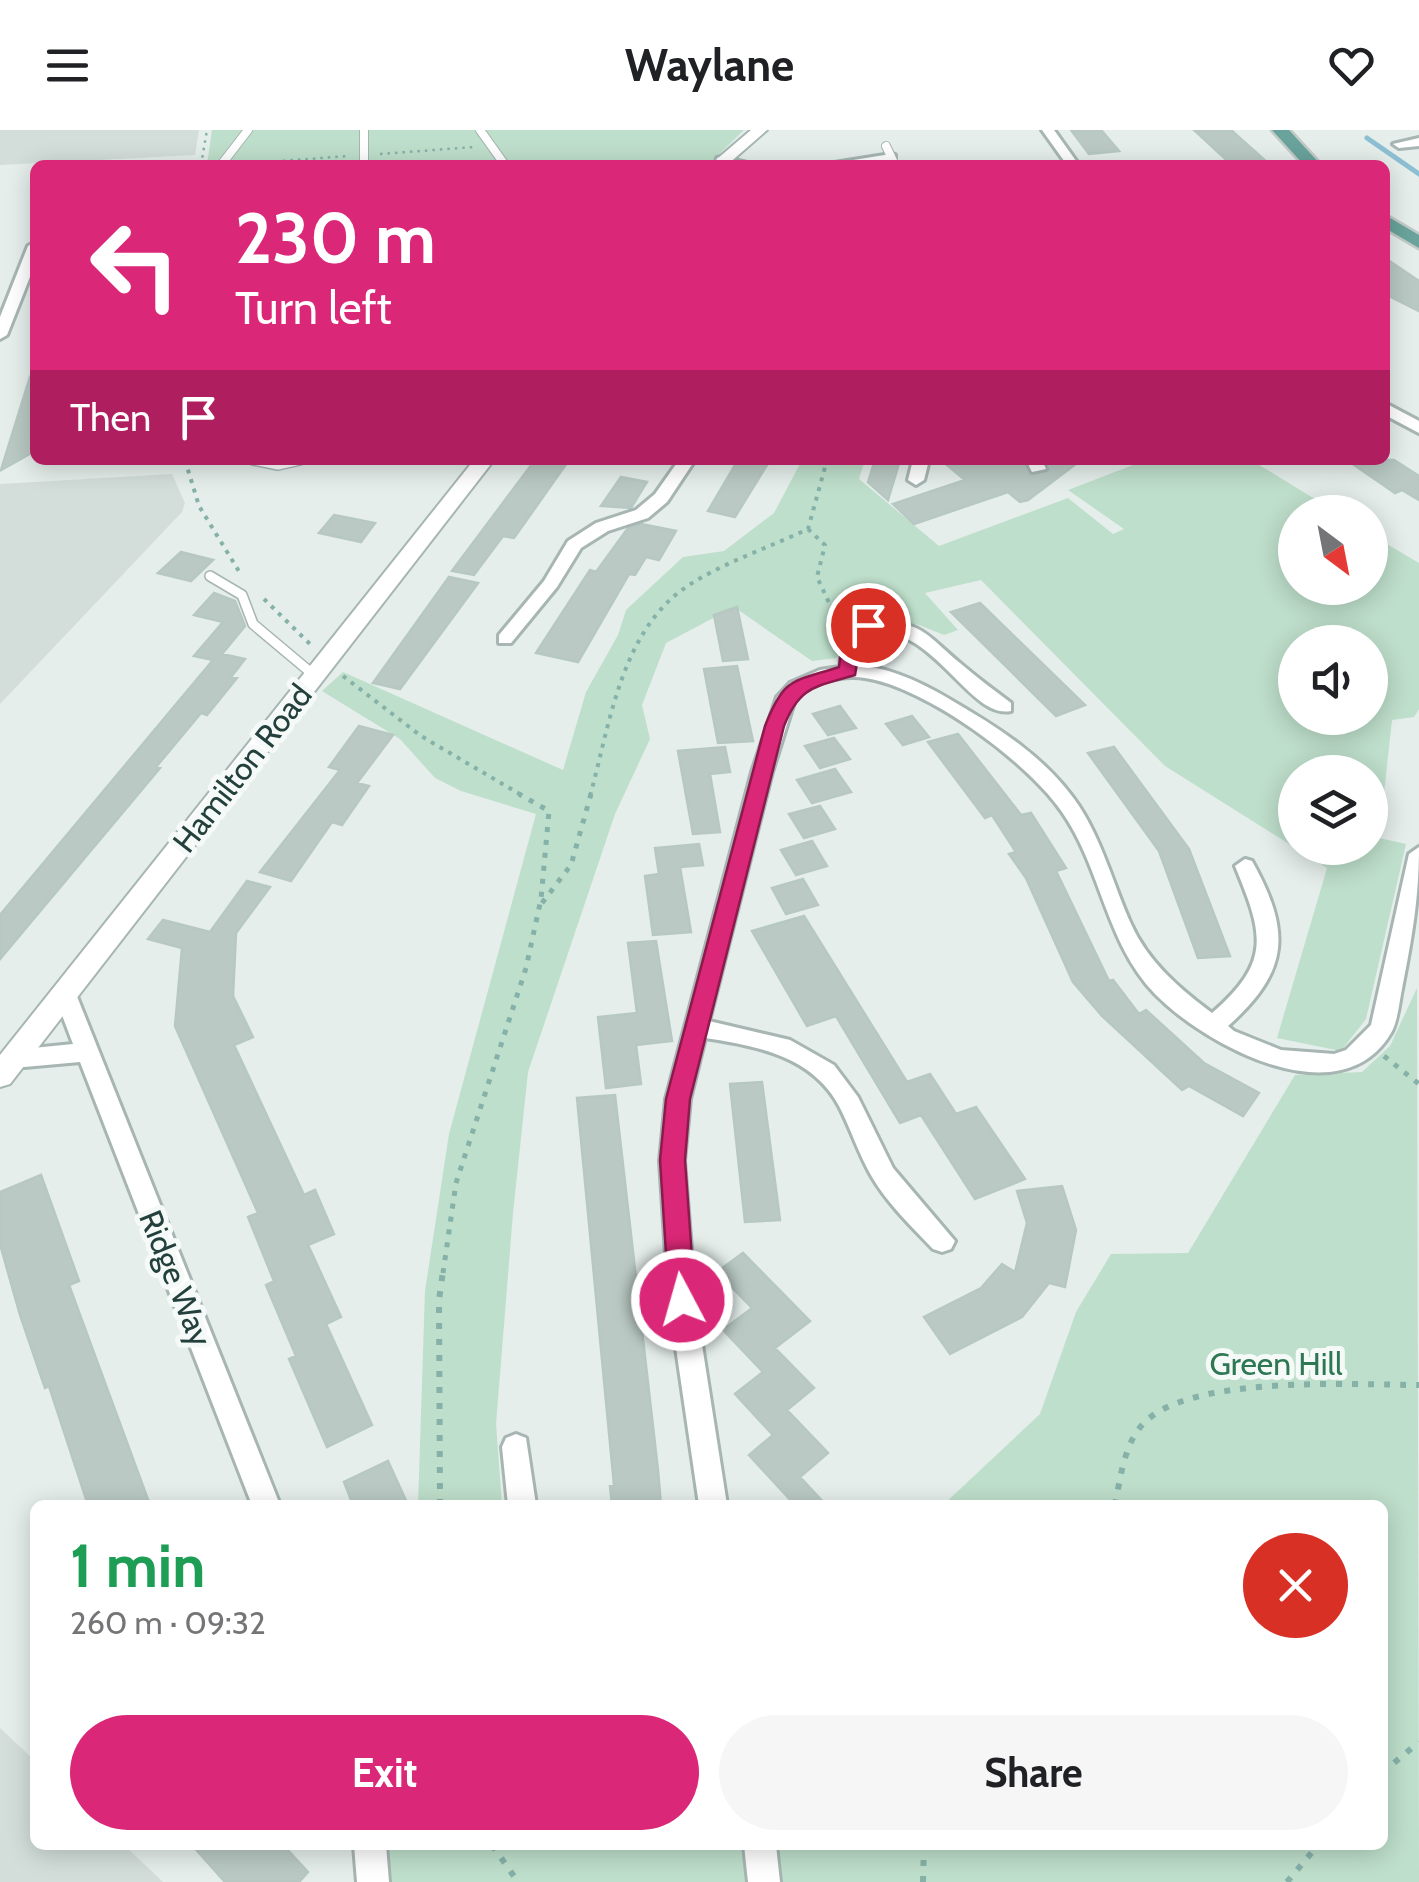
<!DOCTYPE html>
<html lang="en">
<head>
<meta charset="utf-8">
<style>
  :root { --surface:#fff; --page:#f6f6f6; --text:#202124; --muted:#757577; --accent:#db2777 }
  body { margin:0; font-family:Cabin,sans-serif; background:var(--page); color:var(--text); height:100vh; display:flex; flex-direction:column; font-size:38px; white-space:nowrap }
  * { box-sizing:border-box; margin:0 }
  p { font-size:32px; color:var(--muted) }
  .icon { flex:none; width:55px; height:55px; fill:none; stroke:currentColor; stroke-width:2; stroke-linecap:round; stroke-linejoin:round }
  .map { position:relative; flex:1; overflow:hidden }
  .drawer { position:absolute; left:30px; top:1370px; width:1358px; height:350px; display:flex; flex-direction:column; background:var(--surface); border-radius:15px; box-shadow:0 5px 25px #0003 }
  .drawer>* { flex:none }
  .guide { position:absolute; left:30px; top:30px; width:1360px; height:305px; border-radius:15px; box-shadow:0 5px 25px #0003; background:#db2777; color:#fff; overflow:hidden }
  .needle { width:65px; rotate:148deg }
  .controls { position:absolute; left:1278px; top:365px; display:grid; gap:20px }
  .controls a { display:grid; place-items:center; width:110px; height:110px; border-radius:50%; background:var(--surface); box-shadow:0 5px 25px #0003; font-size:50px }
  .pin { position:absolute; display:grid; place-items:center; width:85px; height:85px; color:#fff; margin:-42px; border:5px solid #fff; border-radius:50%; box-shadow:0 2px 10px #0007 }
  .me { position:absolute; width:110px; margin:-55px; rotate:354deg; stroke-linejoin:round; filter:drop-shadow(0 0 8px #0008) }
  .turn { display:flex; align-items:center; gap:35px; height:210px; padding:0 40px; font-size:45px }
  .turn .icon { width:130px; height:130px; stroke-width:2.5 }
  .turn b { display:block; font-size:70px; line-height:85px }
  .then { display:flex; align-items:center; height:95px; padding:0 40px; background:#0003; gap:20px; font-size:38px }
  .round { display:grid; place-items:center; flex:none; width:105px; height:105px; border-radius:52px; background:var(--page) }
  .head { display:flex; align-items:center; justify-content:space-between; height:170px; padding:0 40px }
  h1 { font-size:60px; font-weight:800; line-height:75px; color:#1e9e55 }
  .primary-button { display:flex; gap:20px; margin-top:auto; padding:20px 40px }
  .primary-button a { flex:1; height:115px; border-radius:60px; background:var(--accent); color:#fff; font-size:40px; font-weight:800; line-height:115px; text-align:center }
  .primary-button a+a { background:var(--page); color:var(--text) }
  header { display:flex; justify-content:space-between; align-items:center; height:130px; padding:0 40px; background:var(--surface); font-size:45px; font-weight:800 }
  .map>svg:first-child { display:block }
</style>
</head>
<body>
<header><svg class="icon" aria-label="menu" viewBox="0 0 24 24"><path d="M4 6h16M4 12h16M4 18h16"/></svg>Waylane<svg class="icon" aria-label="heart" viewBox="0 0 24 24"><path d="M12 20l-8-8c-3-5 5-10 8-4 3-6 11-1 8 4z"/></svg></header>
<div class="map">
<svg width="1419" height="1752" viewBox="0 0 1419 1752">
  <rect width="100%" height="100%" fill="#e5eeeb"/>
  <path fill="#d3deda" d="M0,0H199L195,25L0,35Z
    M172,344L185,373L182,382L0,574V354Z
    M0,1598L35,1631V1715H124L163,1752H0Z"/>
  <path fill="#bedfcb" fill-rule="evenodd" d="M212,0H744L708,35H207Z
    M802,330H865L859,349L939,416L1068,368L1113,404L1124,399L1068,360L1146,330H1251L1336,382H1295V458H1370V404L1419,433V579L1414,587L1392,590L1379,708L1406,714L1366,889L1341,921L1277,908L1327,738L1165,636L981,450L925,463L958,500L944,505L919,495L857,484L837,528L812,531L734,477L666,513L642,575L650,609L615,684L528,942L513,1083L496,1294L502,1375H418L425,1161L449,1004L536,684L461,661L435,648L400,609L322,561L343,542L563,640L586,562L618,505L626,480L683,427L724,421L774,383ZM1295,512H1370V588H1295ZM1295,642H1370V718H1295Z
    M1417,858L1419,1752H391L385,1715H1382V1375H943L1040,1284L1076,1182L1111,1124L1188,1123L1295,945L1362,942L1390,916Z"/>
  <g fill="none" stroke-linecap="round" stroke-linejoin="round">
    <path stroke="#8dbfd2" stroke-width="5" d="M1367,8L1419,44"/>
  </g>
  <path fill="#bac9c4" stroke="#b7c8c3" stroke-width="2.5" d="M1071,0H1101L1119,21L1089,24Z
    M1194,0H1231L1270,35H1232Z
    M1385,128L1419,151V181L1385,164Z
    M30,247L35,248V321L1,340Z
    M535,330H569L514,408L503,406L474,445L452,441Z
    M738,330H770L735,387L708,381Z
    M875,330H900L888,370L868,352Z
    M941,330H1022L1033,346L1049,341L1046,330H1081L1028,370L1020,372L1008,362L914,394L893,374L965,350Z
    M1347,330H1394L1419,346V370L1402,360L1395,363Z
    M621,347L647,352L631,378L601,376Z
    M334,385L375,393L361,412L319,403Z
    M641,394L676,401L659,430L646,427L635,445L629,444L578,532L536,523L590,440L596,442L628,398Z
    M181,422L213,430L191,451L158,443Z
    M449,447L478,453L400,559L373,553Z
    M214,463L235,471L245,496L222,524L245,529L231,547L237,548L207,585L201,583L156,637L160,638L0,829V785L213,530L194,526L223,492L194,485Z
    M980,473L1085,575L1056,586L951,482Z
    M737,477L748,529L723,531L714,485Z
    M737,536L753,611L718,613L704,539Z
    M840,576L856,598L828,605L813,584Z
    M912,586L929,607L903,615L886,594Z
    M359,596L393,605L357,653L369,656L342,695L332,692L291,751L260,742L340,640L329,637Z
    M958,604L1021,685L1031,683L1066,738L1056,741L1109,851L1113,850L1139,884L1146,880L1204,933L1259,963L1243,986L1189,956L1182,960L1102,886L1073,852L1026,748L1009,724L1016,722L992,685L985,688L928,612Z
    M834,608L850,629L820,638L805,616Z
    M725,617L730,642L710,644L720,702L693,704L678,621Z
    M1114,617L1189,719L1230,826L1198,828L1159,721L1088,623Z
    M835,639L851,662L812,673L797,650Z
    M820,676L835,699L804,708L789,684Z
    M812,711L827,736L796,745L781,720Z
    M699,714L703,735L680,737L691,802L653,805L645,746L659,744L655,718Z
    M803,749L818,775L786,784L772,758Z
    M247,751L270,757L236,803L233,866L253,907L234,915L304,1065L315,1060L334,1104L308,1115L341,1187L326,1194L372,1295L327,1317L289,1229L296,1226L266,1155L274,1151L248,1087L258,1083L175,896L182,818L148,809L163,790L210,802Z
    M804,786L907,952L930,944L956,984L976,977L1025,1049L975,1069L921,985L900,993L836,886L807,896L752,801Z
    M656,811L672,911L636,915L641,954L606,958L598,887L637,883L628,813Z
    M762,952L780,1090L745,1092L730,954Z
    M615,965L658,1340L661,1375H612L610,1356L614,1355L577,968Z
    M41,1045L79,1151L69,1155L150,1375H88L49,1256L45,1258L20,1185L0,1114V1062Z
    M1062,1056L1076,1100L1065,1157L1049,1153L1022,1187L950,1224L924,1187L981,1158L1002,1134L1015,1142L1027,1093L1017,1061Z
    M743,1123L810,1191L775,1218L814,1258L787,1280L828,1323L800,1347L826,1375H795L749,1325L773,1305L735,1264L763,1242L723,1200L752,1178L717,1142Z
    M388,1331L408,1375H353L344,1352Z
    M192,1715H283L308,1742L299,1752H225Z"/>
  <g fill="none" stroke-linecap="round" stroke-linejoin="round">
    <defs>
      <path id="service-far1" d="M364,0V35
        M480,0L505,35
        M886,16L895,35
        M221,35L248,0"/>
      <path id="service" d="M253,330L278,335L300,330
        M210,446L242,465L253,494L315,546"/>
      <path id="minor" d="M1042,0H1054L1079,35H1067Z
        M1419,8V16L1399,18L1393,14Z
        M891,24L895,25V31L822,35Z
        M721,27L756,35L717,34V28Z
        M35,112V134L7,205L0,209V187L28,116Z
        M1385,273L1419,291V303L1385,285Z
        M679,330H695L667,372L648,388L608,401L581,418L557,457L511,513H499V505L544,451L568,411L596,393L636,380L655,364Z
        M913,330H929L924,350L916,355L908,350Z
        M1026,330H1042L1046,339L1032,342Z
        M878,488C928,497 924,503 960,533C976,547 994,560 1011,573V581C969,590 932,490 866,502L861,508L859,537C887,535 927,556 951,570C999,598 1047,628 1079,676C1103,713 1113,754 1131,794C1148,832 1180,859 1212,883C1272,831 1263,804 1235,736L1245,729L1252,731C1291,801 1290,841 1228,896L1234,901L1281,920L1334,924L1346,920L1371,895L1409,724L1419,717C1419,769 1412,808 1402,859C1399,873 1398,891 1391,903C1340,989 1205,915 1155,864C1105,812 1102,739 1062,682C1028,632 926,557 865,548C841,544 812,553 795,569L772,642L709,891L790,910L834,935L858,967L893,1038L955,1111L951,1119L942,1122L933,1119C911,1096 888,1074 872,1047C859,1025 851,999 839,976C812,926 757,916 705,908L690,969L684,1031L695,1170L727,1375H699L669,1170L660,1031L666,969L752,642L777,567L790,553L820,540L840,537L843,507L854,493Z
        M65,855L76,864L280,1375H252L80,932L13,938L5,935L1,929L5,923L13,920L73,914L54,864Z
        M516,1304L526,1308L536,1375H508L502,1317L506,1308Z
        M354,1715H386L389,1752H357Z
        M744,1715H776L780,1752H748Z"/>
      <path id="tertiary" d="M751,0H767L727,35H710Z
        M474,330H494L10,954L0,957V925Z"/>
      <path id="primary" d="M1272,0H1289L1321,35H1304Z
        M1385,85L1419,105V118L1385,98Z"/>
    </defs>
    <use href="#service-far1" stroke="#a7b6b3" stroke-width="10"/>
    <use href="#service" stroke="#a7b6b3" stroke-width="12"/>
    <use href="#minor" stroke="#a7b6b3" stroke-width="6"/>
    <use href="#tertiary" stroke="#a7b6b3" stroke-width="4"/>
    <use href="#primary" stroke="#c2cac8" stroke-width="5"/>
    <path stroke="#85b1a9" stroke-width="2.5" stroke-dasharray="2.5 5" stroke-linecap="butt" d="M380,24L474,17
      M253,33L349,26
      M201,35L207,0"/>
    <path stroke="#85b1a9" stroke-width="4" stroke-dasharray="4 6" stroke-linecap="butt" d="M185,330L199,376L240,443
      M808,399L825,415L817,447L838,492
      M264,469L310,514
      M343,546L421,606L523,666
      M590,666C610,594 621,499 689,455C725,432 770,417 808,399L827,330"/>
    <path stroke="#85b1a9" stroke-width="5" stroke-dasharray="5 8" stroke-linecap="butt" d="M542,773L571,735L591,664
      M1384,926L1419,954
      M443,1143L456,1053L526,838L541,769L549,681L519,664"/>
    <path stroke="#85b1a9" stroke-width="6" stroke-dasharray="6 10" stroke-linecap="butt" d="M440,1375L439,1170L443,1141
      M1115,1375C1120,1350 1124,1315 1142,1295C1187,1244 1354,1255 1419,1255
      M1382,1643L1419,1612
      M492,1715L518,1752
      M923,1752L924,1715
      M1287,1752L1318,1715"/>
    <use href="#service-far1" stroke="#fff" stroke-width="8"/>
    <use href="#service" stroke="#fff" stroke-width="9"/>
    <use href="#minor" fill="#fff" fill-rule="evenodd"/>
    <use href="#tertiary" fill="#fff" fill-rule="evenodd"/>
    <use href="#primary" fill="#69a39b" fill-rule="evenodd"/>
  </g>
  <path fill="#db2777" stroke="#8e194d" stroke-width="2.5" d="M868,489L877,495L861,509L855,545C816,557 800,555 784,596L690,969L685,1030L695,1170L691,1178L682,1181L673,1178L669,1170L660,1030L666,969L765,596C784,547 792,552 839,537L843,506Z"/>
  <g text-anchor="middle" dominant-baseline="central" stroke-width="10" stroke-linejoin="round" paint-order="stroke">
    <g font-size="32" fill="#24403c" stroke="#f5faf8">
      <text transform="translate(242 638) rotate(-52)">Hamilton Road</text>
      <text transform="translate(176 1148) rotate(68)">Ridge Way</text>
    </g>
    <g font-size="32" fill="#2d7753" stroke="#f5faf8">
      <text x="1276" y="1233">Green Hill</text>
    </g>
  </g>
</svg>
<div class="controls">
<a><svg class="needle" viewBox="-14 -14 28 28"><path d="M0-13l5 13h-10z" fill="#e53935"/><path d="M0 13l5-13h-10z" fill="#757577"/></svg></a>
<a><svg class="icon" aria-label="sound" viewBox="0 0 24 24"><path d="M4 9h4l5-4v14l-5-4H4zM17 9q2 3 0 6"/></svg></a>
<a><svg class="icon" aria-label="layers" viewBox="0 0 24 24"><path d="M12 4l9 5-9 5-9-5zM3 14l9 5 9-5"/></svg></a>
</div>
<div class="pin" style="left:868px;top:495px;background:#d93025"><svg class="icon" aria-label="arrive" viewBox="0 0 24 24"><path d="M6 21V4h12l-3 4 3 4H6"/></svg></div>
<svg class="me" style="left:682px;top:1170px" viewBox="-20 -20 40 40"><circle r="17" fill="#db2777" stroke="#fff" stroke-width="3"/><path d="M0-11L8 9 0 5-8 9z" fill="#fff"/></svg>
<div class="guide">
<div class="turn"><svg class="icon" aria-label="left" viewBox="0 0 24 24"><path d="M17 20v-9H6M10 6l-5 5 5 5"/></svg><div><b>230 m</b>Turn left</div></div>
<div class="then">Then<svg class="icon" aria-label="arrive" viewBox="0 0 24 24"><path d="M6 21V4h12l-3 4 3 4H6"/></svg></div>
</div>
<section class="drawer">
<div class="head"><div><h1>1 min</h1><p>260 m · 09:32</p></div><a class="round" style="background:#d93025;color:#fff"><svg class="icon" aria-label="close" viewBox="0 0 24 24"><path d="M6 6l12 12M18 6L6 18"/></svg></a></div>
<div class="primary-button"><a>Exit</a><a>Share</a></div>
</section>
</div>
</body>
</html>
